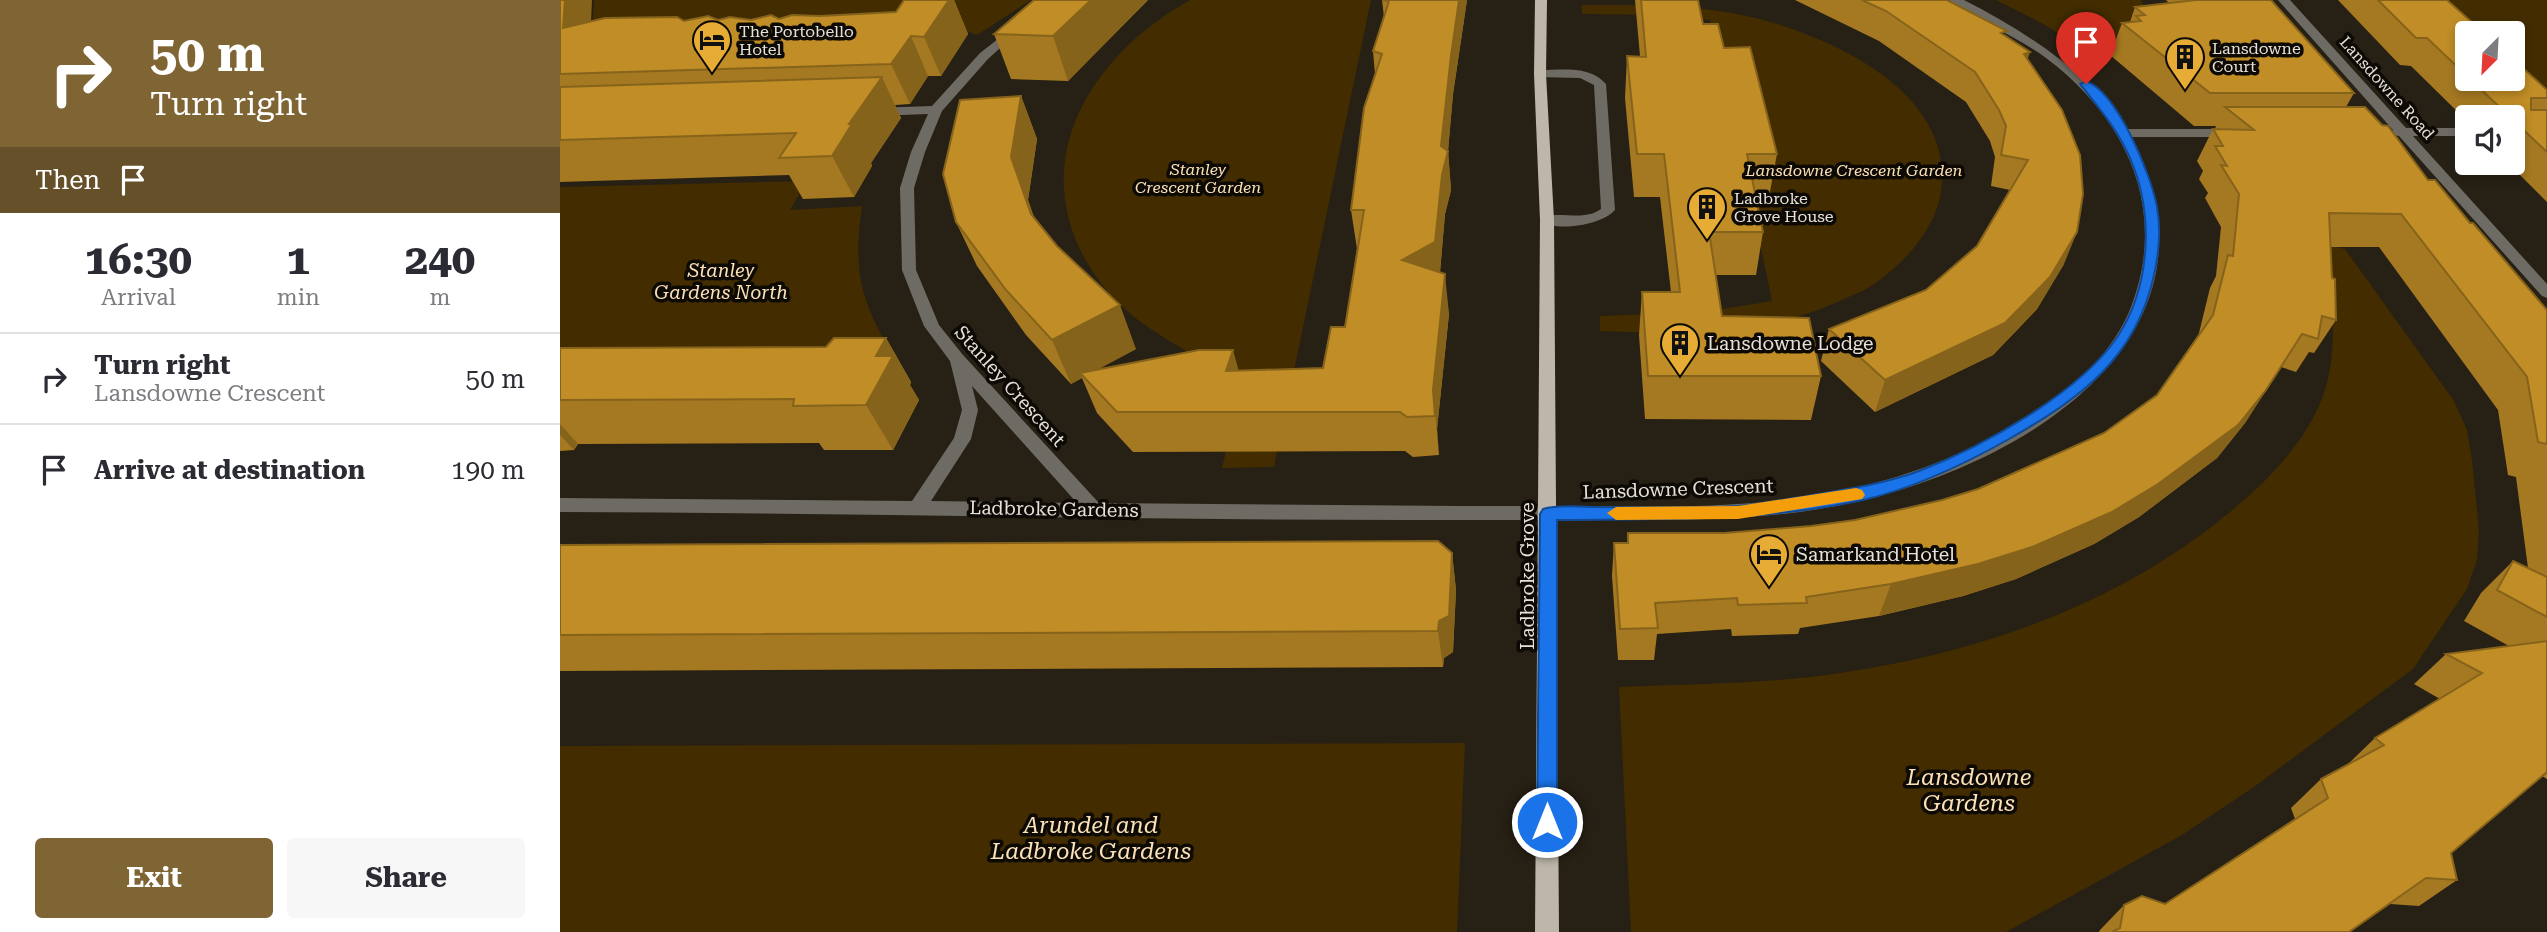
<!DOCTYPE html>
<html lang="en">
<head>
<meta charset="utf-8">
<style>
  :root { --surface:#fff; --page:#f7f7f7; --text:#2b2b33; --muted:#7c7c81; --line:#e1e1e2; --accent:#806534 }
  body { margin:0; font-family:"Roboto Serif",serif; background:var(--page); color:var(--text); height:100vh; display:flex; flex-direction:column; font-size:26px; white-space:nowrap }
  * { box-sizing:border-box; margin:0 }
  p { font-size:23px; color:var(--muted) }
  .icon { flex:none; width:38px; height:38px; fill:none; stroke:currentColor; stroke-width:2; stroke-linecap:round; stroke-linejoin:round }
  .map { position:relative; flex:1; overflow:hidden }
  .sheet { display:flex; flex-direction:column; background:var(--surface); width:560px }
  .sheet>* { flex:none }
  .hud { background:#806534; color:#fff; overflow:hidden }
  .needle { width:46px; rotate:204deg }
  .tools { position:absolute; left:1895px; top:21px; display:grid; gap:14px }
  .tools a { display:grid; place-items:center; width:70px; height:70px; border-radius:7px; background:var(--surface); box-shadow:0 4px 10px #0003; font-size:35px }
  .pin { position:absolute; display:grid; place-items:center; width:60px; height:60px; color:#fff; margin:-72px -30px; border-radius:50% 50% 50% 0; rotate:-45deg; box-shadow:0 0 7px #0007 }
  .pin .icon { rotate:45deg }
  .me { position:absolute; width:77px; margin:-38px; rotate:0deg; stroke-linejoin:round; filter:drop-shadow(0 0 5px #0008) }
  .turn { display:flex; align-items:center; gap:24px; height:147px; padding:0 35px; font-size:32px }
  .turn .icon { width:91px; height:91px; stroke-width:2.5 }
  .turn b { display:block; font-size:49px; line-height:60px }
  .then { display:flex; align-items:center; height:66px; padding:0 35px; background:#0003; gap:14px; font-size:26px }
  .eta { display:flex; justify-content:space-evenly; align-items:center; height:119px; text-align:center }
  .eta b { font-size:42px; font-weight:700; line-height:49px }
  .primary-button { display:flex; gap:14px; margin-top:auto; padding:14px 35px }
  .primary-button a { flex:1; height:80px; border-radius:7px; background:var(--accent); color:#fff; font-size:28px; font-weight:700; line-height:80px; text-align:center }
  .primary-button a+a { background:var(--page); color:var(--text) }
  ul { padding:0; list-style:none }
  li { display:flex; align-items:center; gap:21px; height:91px; padding:0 35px; border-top:2px solid var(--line) }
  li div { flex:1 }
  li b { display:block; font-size:26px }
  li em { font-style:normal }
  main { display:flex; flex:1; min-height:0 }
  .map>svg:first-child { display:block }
</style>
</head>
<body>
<main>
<section class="sheet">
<div class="hud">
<div class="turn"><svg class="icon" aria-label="right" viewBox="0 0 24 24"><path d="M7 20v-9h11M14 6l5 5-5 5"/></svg><div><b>50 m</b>Turn right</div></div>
<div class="then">Then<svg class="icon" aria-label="arrive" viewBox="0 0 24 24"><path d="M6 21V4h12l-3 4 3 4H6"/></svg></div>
</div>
<div class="eta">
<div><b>16:30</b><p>Arrival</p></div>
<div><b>1</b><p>min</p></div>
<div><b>240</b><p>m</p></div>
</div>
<ul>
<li><svg class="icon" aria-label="right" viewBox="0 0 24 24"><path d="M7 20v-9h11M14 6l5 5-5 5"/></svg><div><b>Turn right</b><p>Lansdowne Crescent</p></div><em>50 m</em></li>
<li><svg class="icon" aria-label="arrive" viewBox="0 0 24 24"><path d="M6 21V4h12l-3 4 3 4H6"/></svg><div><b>Arrive at destination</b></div><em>190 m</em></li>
</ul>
<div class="primary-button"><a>Exit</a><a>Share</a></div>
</section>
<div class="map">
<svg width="1987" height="932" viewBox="0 0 1987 932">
  <rect width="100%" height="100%" fill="#272014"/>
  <path fill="#422c00" d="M34,0H471L417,35L409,32L32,31Z
    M630,0H811L714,467L662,468L682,383C636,354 577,330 543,286C458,177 522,60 630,0Z
    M1436,0H1581L1595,30L1510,43L1489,27Z
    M1885,0H1987V93L1953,62V33H1922Z
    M1022,5C1080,5 1139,4 1196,18C1271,37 1389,90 1382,184C1379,226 1346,262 1313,285C1304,291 1293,295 1284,299C1209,335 1122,334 1040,331V316L1144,312L1212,301L1190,196L1209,197L1163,89L1150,20L1105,15L1022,14Z
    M247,181L230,210L302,206C293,272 300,300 334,357L0,379V187Z
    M1767,245L1785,249L1894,401L1907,430L1912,460L1919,530L1917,560L1907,589L1853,669L1694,787L1622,835L1446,932H1071L1059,687C1132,684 1208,684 1280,673C1417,653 1550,607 1659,521C1700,488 1744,447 1763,396C1780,347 1771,296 1767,245Z
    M905,743L897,932H0V746Z"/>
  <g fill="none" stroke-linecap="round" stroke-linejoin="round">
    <path fill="#6e6b64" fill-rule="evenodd" d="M1389,0H1404C1468,33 1525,70 1568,129H1673L1679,133L1673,137H1572C1674,336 1467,462 1299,501C1224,519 1147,520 1070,520C996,520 922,520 848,520C565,520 283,513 0,512V498L352,501L394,438L402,410L390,361L364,326L342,270L340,188L351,152L368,114L315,116L309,112L315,108L372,106L420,53L456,25L462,28L460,30L428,59L382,111L365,152L354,188L356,270L379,325L403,355L539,503C687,504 835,506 983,506C1080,506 1180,511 1276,492C1374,474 1533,407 1571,307C1609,208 1566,118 1486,58C1456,36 1417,21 1389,0ZM412,386L517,503L371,501L411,439L418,410Z
      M1718,0H1730L1846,128H1908V136H1853L1987,284V298L1982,296L1839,136L1833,135V130Z
      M980,70C1002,70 1030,65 1046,84L1055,210C1042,225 995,233 980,220C994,208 1022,223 1041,209L1034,85L1020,78L976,77L974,74Z"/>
    <path fill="#bdb6a9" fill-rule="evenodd" d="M975,0H987L986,74L994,220L999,932H975L980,220L974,74Z"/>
  </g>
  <path fill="#a57921" d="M0,0L31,21H124L219,19L336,12L344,0H394L408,34L381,76H368L350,104L335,105L341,118L311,163L312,166L294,197L243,199L229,175L0,182Z
    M588,0L508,81L451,79L434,34Z
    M822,0H907L893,94L888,151L891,190L885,214L880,273L889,314L877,429L879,455L853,457L845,451L573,452L537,413L522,378L511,384L466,335L417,266L396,222L461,96L477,139L468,200L474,218L576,349L538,369L678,371L763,368L785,327L797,249L791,210L815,74L813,51L824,17Z
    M1075,0H1138L1143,24L1164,48L1217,154L1209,197L1196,196L1203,232L1196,275H1156L1162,316L1261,376L1251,420L1085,419L1079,335L1082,292H1111L1100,197H1074L1065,98L1067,56H1080Z
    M1235,0H1387L1446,36L1467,59L1504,264L1477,309L1433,355L1315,412L1261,361L1269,329L1366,290L1417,246L1450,190L1431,186L1435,157L1430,141L1406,102L1319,41Z
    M1606,0H1711L1794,93L1786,107L1868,180L1910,223L1987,310V779L1982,776L1891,853L1897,880L1859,906L1830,904L1790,932H1539L1540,930L1564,905L1605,904L1735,819L1731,808L1761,779L1786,766L1815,738L1880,699L1854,684L1886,654L1949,646L1904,621L1921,593L1953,561L1968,568L1956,477L1948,475L1938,410L1819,247H1770L1776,320L1754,353L1749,352L1736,372L1721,367L1685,423L1657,458L1579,517L1534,544L1456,579L1403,596L1319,616L1240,628L1238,634L1172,636L1171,629L1097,634L1094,660H1058L1052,576L1054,543H1067L1068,533H1164L1251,526L1295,520L1382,500L1418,489L1544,433L1597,395L1638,337L1650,288L1656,276L1661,227L1645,198L1648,193L1639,179L1643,171L1637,161L1653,129H1655L1656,126H1634L1550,55L1562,23L1570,22L1575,7L1609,3Z
    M1778,0H1887L1908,33V79H1953L1987,90V202L1948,163H1953V117H1908V122L1851,66L1840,65Z
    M326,338L351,382L350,385L359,400L333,450H264L259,443L18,444L14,450L0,451V348L266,347Z
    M0,545L892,553L896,590L893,652L884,658L883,667L0,671Z"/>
  <path fill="#86631b" d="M5,0H32L29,67L3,28Z
    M389,0H394L408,34L381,76L364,37Z
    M531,0H588L508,81L493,36Z
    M899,0H907L893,94L888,151L891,190L885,214L879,282L842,260L881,146L891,56Z
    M351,36L368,76L350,104L331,64Z
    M1470,52L1460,82L1464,54Z
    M322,77L341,118L311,163L312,166L294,197L272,156L289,124Z
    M461,96L477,139L468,200L489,258L451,157Z
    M1517,232L1504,264L1477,309L1433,355L1315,412L1325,380Z
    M885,274L889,314L877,429L879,455L873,390Z
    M560,305L576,349L524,377L520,373L522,378L511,384L492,340Z
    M1742,334L1685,423L1657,458L1579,517L1534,544L1456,579L1403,596L1319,616L1331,584Z
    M326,338L351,382L350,385L359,400L333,450L306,405L316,356Z
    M673,350L684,390L666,371Z
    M0,424L18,444L14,450L0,435Z
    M892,553L896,590L893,652L884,658L883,667L878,631Z"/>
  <path fill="#c08d26" stroke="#86631b" stroke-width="2" d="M0,0H5L3,28L45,18L117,17L124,21L148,16L158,20L170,17L191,20L211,15L219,19L232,15L260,16L336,12L344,0H389L364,37L351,36L331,64L0,74Z
    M474,0H531L493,36L434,34Z
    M822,0H899L891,56L881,146L888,151L882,175L875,242L842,260L885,274L873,390L875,416L847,417L840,412H557L520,373L639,350H673L666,371L763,368L771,327H785L804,210H791L804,108L822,54L813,51L829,1Z
    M1081,0H1138L1143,24H1158L1164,48L1190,47L1217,154H1187L1203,232H1149L1162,316L1249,318L1261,376H1088L1082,292H1120L1104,154H1077L1067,56L1086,57Z
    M1302,0H1387L1447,31L1441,33L1470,52L1464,54L1502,110L1520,155L1523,194L1517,232L1490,277L1445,323L1325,380L1269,329L1366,290L1417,246L1468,160L1441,155L1446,126L1439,110L1415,72L1326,11Z
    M1636,0H1711L1794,93H1650L1562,23L1581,21L1576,16L1585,15L1575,7Z
    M1818,0H1887L1924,33H1908V77L1867,38H1856Z
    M1953,59L1987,90V98H1971V110H1987V152L1953,120V117H1950L1910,79H1953Z
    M322,77L289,124H292L272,156L219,158L236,133L0,140V87Z
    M461,96L451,157L471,214L497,246L560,305L492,340L446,290L396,222L383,174L400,100Z
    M1665,107H1805L1822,125L1828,126L1868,180H1875L1910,223H1913L1987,310V444L1978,442L1967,377L1841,214L1769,213L1772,278L1775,279L1776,320L1762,316L1758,339L1742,334L1706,390L1678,425L1598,484L1552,512L1472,547L1418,564L1331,584L1246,597L1247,603L1178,605L1177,598L1095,603L1098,628L1060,629L1054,543H1068V533H1164L1251,526L1295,520L1382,500L1418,489L1544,433L1597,395L1653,315L1668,255L1673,256L1679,194L1661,165L1667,166L1655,146H1663L1653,129L1694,130Z
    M274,338H326L316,356H333L306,405L233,406L234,399L0,400V348L266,347Z
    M878,541L892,553L889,616L879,621L878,631L0,635V545Z
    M1953,561L1987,577V617L1937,590Z
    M1987,641V772L1891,853L1897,880L1866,878L1789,932H1552L1560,928L1564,905L1582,896L1605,904L1768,798L1761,779L1824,745L1815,738L1922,673L1886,654Z"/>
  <path fill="#1a73e8" stroke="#114b97" stroke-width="2" d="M1526,81C1558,93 1591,175 1597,207C1601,229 1599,253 1594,275C1576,359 1519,399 1449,439C1403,465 1355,488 1303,500C1202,522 1099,519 997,520V822L994,829L987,831L980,829L977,822L980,514L983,509C999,504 1019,507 1035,507C1082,507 1131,509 1178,506C1199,504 1220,500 1241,497C1281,490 1321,485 1359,471C1422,447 1520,393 1558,336C1591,285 1594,213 1570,158C1557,129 1540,109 1520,84Z"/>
  <path fill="#f59e0b" d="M1296,488L1302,490L1305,495L1302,499L1178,519L1056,520L1047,513L1056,507L1178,506Z"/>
  <defs>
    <symbol id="hotel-pin" viewBox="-11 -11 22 30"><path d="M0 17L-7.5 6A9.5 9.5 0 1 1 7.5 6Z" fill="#e7ac36" stroke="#0d0a06"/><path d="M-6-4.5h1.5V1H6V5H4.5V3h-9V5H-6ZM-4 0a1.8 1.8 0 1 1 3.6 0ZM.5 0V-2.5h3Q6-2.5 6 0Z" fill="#111"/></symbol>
    <symbol id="building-pin" viewBox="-11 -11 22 30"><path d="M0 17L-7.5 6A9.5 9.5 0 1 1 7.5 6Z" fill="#e7ac36" stroke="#0d0a06"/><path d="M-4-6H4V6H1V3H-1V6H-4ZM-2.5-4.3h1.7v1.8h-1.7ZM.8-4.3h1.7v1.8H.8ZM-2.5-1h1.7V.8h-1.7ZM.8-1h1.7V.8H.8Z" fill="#111"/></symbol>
  </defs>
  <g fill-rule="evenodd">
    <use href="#hotel-pin" x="130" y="18" width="44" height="60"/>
    <use href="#building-pin" x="1603" y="35" width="44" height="60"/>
    <use href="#building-pin" x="1125" y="185" width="44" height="60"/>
    <use href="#building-pin" x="1098" y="321" width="44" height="60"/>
    <use href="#hotel-pin" x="1187" y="532" width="44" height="60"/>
  </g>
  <g text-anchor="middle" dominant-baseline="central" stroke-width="7" stroke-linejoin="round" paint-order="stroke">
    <g font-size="16" fill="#e6e1d9" stroke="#0d0a06" text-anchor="start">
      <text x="179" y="31">The Portobello<tspan x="179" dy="18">Hotel</tspan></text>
      <text x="1652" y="48">Lansdowne<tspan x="1652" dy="18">Court</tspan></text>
      <text x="1174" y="198">Ladbroke<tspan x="1174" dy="18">Grove House</tspan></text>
    </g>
    <g font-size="16" fill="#e6e1d9" stroke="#0d0a06">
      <text transform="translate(1827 88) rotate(48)">Lansdowne Road</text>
    </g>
    <g font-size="16" font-style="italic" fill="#fbe1b5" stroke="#0d0a06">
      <text x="638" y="169">Stanley<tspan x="638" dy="18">Crescent Garden</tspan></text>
      <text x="1294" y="170">Lansdowne Crescent Garden</text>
    </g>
    <g font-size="19" font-style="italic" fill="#fbe1b5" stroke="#0d0a06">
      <text x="161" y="270">Stanley<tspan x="161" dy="22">Gardens North</tspan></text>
    </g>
    <g font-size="19" fill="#e6e1d9" stroke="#0d0a06" text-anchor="start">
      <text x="1147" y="343">Lansdowne Lodge</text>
      <text x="1236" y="554">Samarkand Hotel</text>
    </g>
    <g font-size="19" fill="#e6e1d9" stroke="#0d0a06">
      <text transform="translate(450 386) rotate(48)">Stanley Crescent</text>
      <text transform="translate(1118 489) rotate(-2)">Lansdowne Crescent</text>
      <text transform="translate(494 509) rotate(1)">Ladbroke Gardens</text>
      <text transform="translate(967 576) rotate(-90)">Ladbroke Grove</text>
    </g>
    <g font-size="23" font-style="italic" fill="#fbe1b5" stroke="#0d0a06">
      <text x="1409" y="777">Lansdowne<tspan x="1409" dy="26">Gardens</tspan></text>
      <text x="531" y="825">Arundel and<tspan x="531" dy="26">Ladbroke Gardens</tspan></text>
    </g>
  </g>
</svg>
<div class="tools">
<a><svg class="needle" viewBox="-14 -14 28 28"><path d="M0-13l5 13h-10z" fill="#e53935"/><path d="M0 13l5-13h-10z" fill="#7c7c81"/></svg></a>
<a><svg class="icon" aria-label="sound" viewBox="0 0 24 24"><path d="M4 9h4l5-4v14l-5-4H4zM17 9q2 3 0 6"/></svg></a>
</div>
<div class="pin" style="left:1526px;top:84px;background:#d93025"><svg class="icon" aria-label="arrive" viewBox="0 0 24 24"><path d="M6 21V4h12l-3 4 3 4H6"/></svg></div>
<svg class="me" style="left:987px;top:822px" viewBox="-20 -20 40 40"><circle r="17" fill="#1a73e8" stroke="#fff" stroke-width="3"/><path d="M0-11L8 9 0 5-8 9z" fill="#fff"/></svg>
</div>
</main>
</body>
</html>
